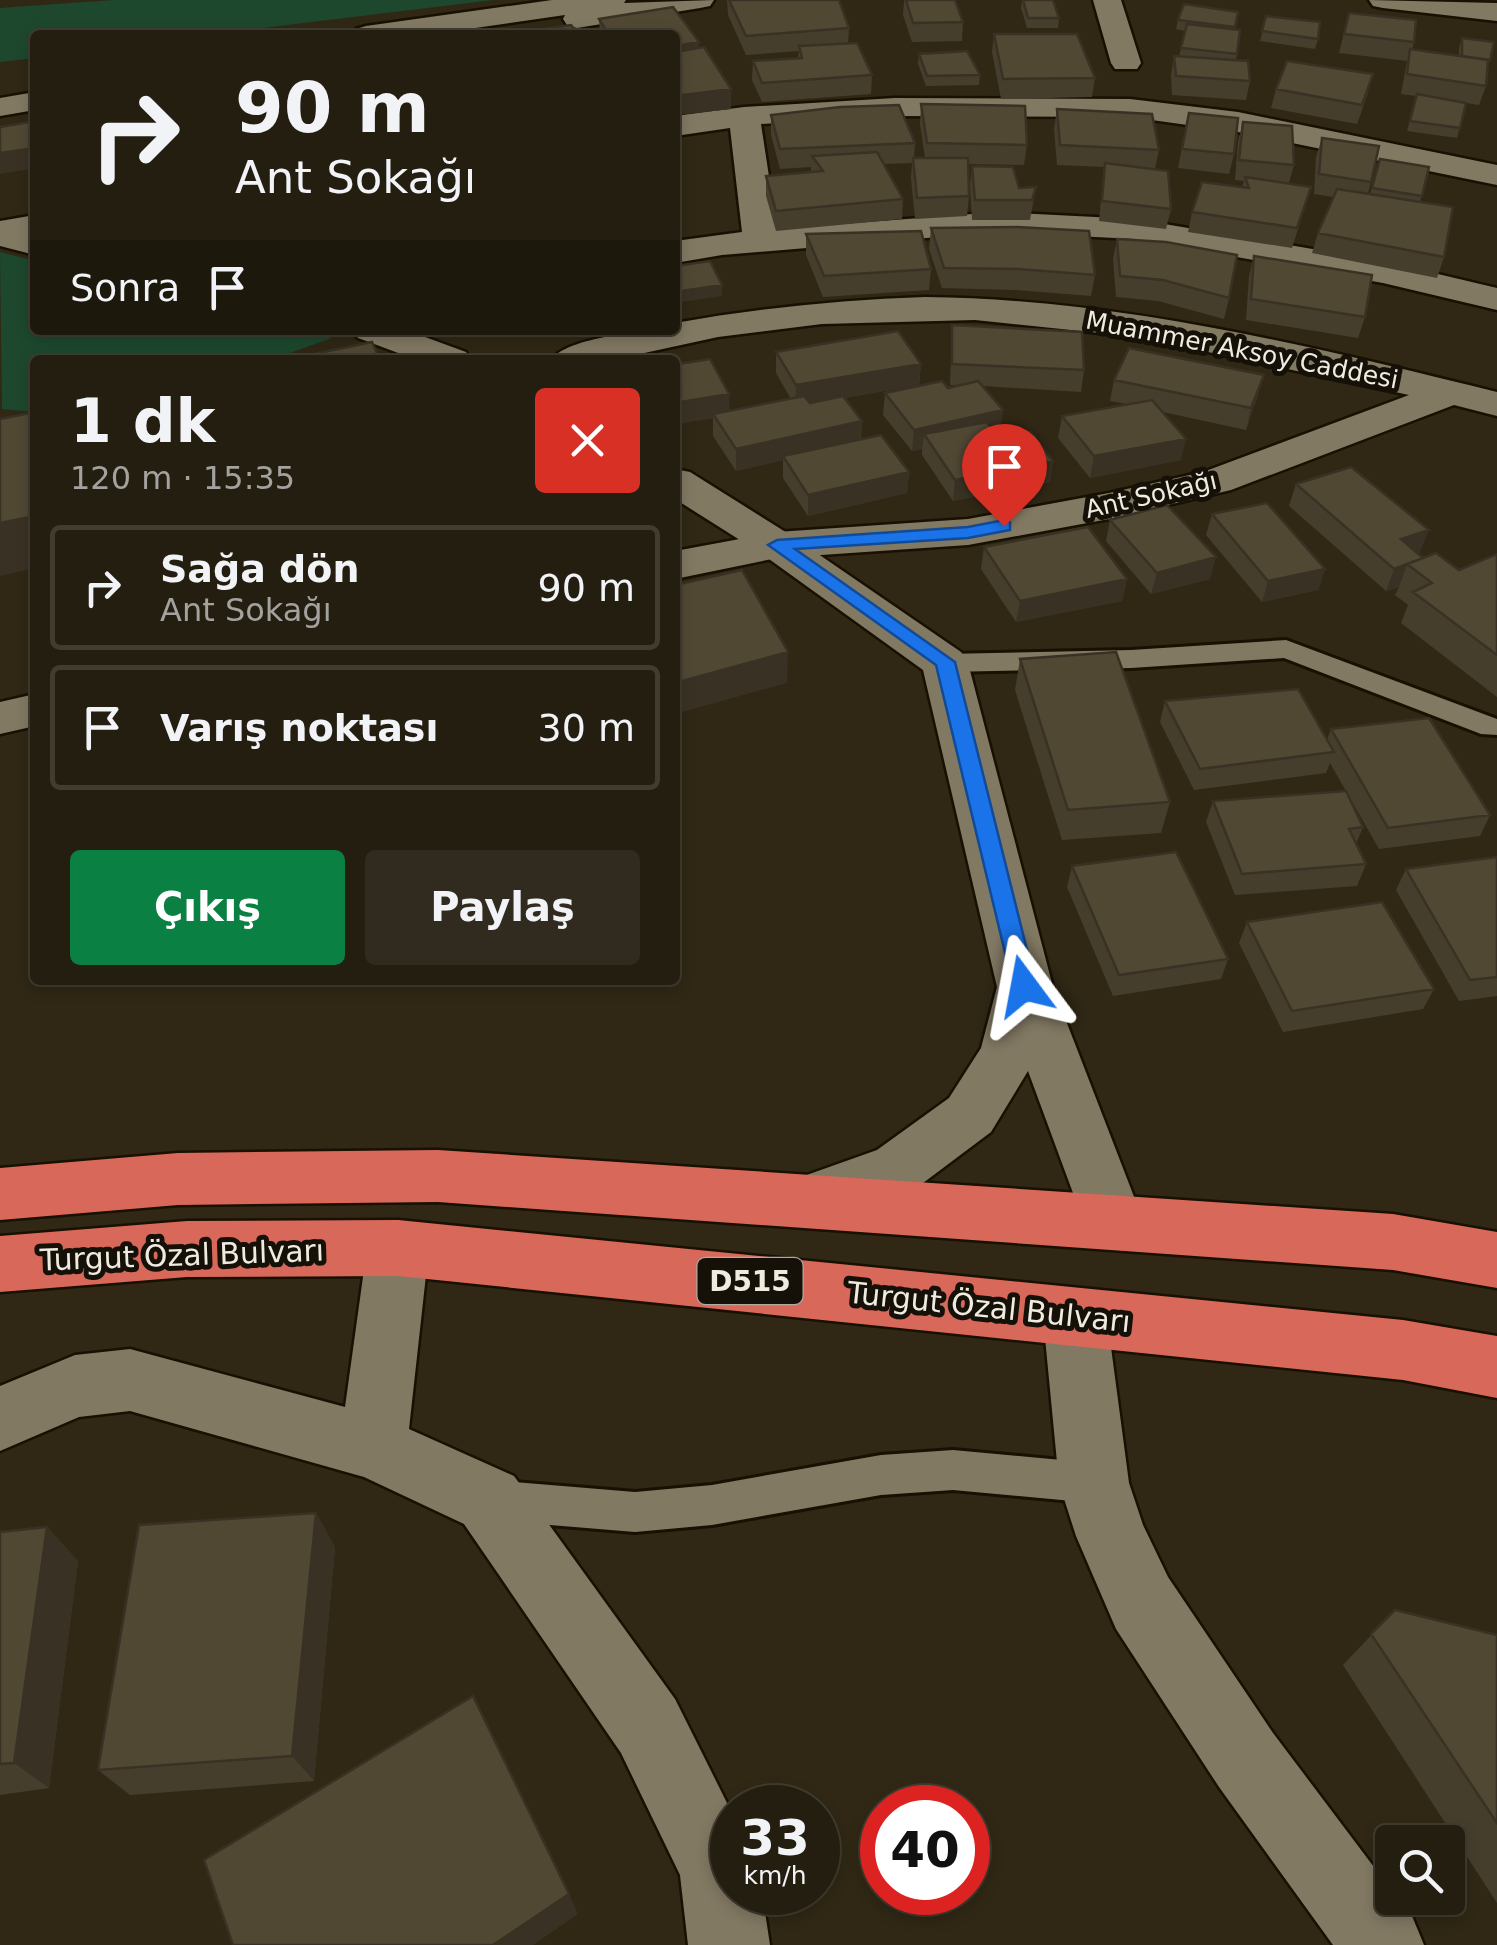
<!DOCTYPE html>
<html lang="tr">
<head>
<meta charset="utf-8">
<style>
  :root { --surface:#241e10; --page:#302b1e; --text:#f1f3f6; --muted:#a3a29f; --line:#413c30; --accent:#0b8043 }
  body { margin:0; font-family:"DejaVu Sans",sans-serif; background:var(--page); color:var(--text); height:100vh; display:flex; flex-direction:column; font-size:38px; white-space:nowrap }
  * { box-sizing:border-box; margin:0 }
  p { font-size:32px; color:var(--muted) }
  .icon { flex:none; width:55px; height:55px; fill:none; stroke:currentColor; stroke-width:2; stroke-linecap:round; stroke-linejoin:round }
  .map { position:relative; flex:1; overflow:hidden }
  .side { position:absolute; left:30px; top:355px; width:650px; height:630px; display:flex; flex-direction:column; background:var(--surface); border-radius:10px; box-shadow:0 5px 15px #0003,0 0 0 2px var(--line) }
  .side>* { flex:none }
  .hud { position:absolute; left:30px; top:30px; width:650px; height:305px; border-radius:10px; box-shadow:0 5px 15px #0003,0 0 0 2px var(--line); background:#241e10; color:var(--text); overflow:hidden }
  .buttons { position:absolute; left:1375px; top:1825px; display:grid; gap:20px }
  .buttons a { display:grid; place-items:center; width:90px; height:90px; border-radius:10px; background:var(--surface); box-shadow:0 5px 15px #0003,0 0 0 2px var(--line); font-size:50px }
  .speed { position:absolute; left:710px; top:1785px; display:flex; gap:20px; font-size:50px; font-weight:700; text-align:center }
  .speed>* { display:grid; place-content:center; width:130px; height:130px; border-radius:50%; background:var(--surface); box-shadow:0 5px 15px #0003,0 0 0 2px var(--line); line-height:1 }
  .speed small { font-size:25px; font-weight:400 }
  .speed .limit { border:15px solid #d22; background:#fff; color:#111 }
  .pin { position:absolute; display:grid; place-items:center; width:85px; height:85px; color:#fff; margin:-102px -42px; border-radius:50% 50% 50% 0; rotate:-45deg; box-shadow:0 0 10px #0007 }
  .pin .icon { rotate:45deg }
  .me { position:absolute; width:110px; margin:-55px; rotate:347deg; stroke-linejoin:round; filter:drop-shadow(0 0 8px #0008) }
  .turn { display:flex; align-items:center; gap:35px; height:210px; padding:0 40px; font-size:45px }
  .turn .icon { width:130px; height:130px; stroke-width:2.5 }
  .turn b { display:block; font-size:70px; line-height:85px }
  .then { display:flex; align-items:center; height:95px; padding:0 40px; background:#0003; gap:20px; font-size:38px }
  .round { display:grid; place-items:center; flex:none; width:105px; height:105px; border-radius:10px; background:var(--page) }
  .overview { display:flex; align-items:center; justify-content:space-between; height:170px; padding:0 40px }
  h1 { font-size:60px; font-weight:600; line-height:75px }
  .button { display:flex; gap:20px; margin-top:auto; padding:20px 40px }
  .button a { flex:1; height:115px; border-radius:10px; background:var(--accent); color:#fff; font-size:40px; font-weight:600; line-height:115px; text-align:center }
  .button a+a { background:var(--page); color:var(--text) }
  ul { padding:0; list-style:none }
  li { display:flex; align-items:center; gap:30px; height:125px; margin:0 20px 15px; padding:0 20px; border:5px solid var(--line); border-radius:10px }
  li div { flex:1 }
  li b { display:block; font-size:38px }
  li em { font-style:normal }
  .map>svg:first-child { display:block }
</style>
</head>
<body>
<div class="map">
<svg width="1497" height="1945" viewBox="0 0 1497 1945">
  <rect width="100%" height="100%" fill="#302815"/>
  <path fill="#1d482e" d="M114,0H493L205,35H35V58L0,62V8Z
    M0,252L35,261V330H300L332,338L270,360H35V412L2,409Z"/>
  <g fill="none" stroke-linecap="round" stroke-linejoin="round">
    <defs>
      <path id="service" d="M1286,640L1497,719V735L1481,734L1284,658L1131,668L945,672L935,669L931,663L935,657L945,654L1131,650Z
        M953,1450L1094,1463L1108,1469L1114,1483L1108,1497L1094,1503L953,1490L881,1495L712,1525L635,1532L489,1520L474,1514L468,1500L474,1486L489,1480L635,1492L712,1485L881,1455Z"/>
      <path id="minor" d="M1093,0H1121L1141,63L1137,69H1115L1111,63Z
        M895,98L1130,99L1238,112L1497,165V185L1238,132L1130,117L895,116L761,124L777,229L998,212L1135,219L1383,261L1497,288V310L1383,283L1135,239L998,232L722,255L675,263V241L742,232L730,128L675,136V116L744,107Z
        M35,215V235L0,241V221Z
        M925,297C1119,299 1311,346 1497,392V416L1454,405L1231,490L1109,519L968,545L777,558L675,579V551L777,532L968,519L1109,493L1203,472L1409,395L1138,337L975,320L822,324L718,337L612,360H551C567,337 647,330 675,330V323C758,308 841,300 925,297Z
        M35,694V726L0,734V702Z
        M398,1220L420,1228L429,1248L409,1429L514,1476L675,1699L732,1813V1892H762L770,1945H688L680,1875L621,1753L464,1524L364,1477L130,1411L79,1417L0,1451V1386L75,1355L130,1349L345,1407L367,1248L376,1228Z
        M1075,1288L1098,1296L1107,1317L1129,1483L1143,1525L1168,1577L1273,1733L1392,1891V1898H1398L1412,1916L1424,1945H1333L1219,1787L1116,1629L1076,1536L1059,1483L1043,1317L1052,1296Z"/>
      <path id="tertiary" d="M0,226L35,233V255L0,246Z
        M352,330H406L466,352L471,360H417L358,338Z
        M675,469L690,472L792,536L961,652L968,663L1053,987L1143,1220L1134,1239L1112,1247L1090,1239L1028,1071L991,1132L919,1186L809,1228L787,1220L778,1201L787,1182L877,1150L949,1098L981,1048L997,987L923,670L762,554L675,499Z"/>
      <path id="secondary" d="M552,0H626L624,3L714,0L710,6L700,8L577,28L567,25L563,19L565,15L427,35H351L356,29L366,26Z
        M1369,0L1497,3V21L1383,8L1373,6Z
        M35,92V110L0,116V98Z"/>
      <path id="trunk" d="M438,1150L1393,1214L1497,1232V1288L1393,1270L438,1202L178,1205L0,1220V1168L178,1153Z
        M398,1220L1403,1320L1497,1336V1398L1403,1380L398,1276L187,1277L0,1292V1236L187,1221Z"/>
    </defs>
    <use href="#service" stroke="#181001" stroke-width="6"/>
    <use href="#minor" stroke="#181001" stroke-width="5"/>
    <use href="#tertiary" stroke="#181001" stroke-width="5"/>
    <use href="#secondary" stroke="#181001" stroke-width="5"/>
    <use href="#trunk" stroke="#181001" stroke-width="5"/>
    <use href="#service" fill="#827963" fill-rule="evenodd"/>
    <use href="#minor" fill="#827963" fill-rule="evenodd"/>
    <use href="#tertiary" fill="#827963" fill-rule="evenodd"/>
    <use href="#secondary" fill="#827963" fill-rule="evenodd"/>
    <use href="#trunk" fill="#d8685a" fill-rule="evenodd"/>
  </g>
  <path fill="#463e2d" d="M727,0H839L849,28L848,43L872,75L871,94L762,102L752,80L753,61L798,58L799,51L746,55L728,15Z
    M904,0L963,22L962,41L912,42L903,15Z
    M1022,0L1059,18L1058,28H1027L1021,8Z
    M673,7L699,42V48L704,47L731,89V109L675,115V35H600L599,19Z
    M1238,12L1235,29L1237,54L1236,60L1250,81L1246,100L1172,95L1171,75L1174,56L1179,57L1185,31L1176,29L1178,20Z
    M1349,13L1414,42L1412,49L1459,56V48L1462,38L1490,60L1487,69L1486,86L1479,105L1466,103L1457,138L1407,131L1416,96L1401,94L1407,61L1339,53Z
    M1266,16L1318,39L1315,49L1260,41Z
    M994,34L1095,78L1092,97L1001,99L992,52Z
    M919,54L980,75L979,85L926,86L918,64Z
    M1276,89L1368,93L1357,124L1271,108Z
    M921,104L1027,145L1024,165L968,164L969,196L967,216L915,219L911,178L912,163L884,164L903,199L902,219L776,231L766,196V176L811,172V167L780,169L771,135V115L915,143L914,158H925L920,124Z
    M1057,109L1159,150L1155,169L1171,209L1166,229L1099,221L1104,167L1057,165L1054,129Z
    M1189,113L1234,154L1229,174L1178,168Z
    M1243,122L1294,165L1289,183L1305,207L1292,248L1188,232L1192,212L1242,187L1244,181L1235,180L1238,142Z
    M1322,138L1371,182L1368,193L1370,194L1380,159L1429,167L1420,202L1444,257L1437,278L1312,253L1318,233L1334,197L1314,194L1316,157Z
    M972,166L1019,188L1036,187L1030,220H972L970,186Z
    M931,228L1095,275L1091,296L1015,290L942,288L929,249Z
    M806,234L931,269L929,290L823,297L806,255Z
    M1117,239L1229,298L1224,319L1158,301L1116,297L1113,259Z
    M1254,256L1365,317L1358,338L1246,320L1249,276Z
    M952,325L1084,370L1081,392L983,386L1000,431L994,432L999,439L1053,461L1050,482L953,501L922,455V449L912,451L883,415L885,393L948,388L961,385H950Z
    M776,352L921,364L919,385L844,398L862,421L861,439L909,472L907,493L808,516L783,478V460L736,471L713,436V418L675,424V360L729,411L791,399L776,373Z
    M1264,375L1246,430L1163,412L1181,460L1090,478L1058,438L1062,416L1126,404L1110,401L1114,380Z
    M1296,484L1420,552L1417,553L1423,558L1459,570L1497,554V697L1401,623L1408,605L1395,595L1399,587L1386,591L1289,506Z
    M1212,514L1325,569L1318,590L1262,602L1206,535Z
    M1110,520L1210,579L1151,594L1106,541Z
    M984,547L1127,579L1122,601L1016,622L981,569Z
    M1020,659L1170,802L1161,833L1062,840L1015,690Z
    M1165,701L1327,740L1331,729L1490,815L1480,836L1379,849L1330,763L1326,773L1194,790L1160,722Z
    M1213,801L1363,827L1356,844L1366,864L1357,886L1235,895L1206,822Z
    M1497,857V996L1459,1001L1396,890L1406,869Z
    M1072,866L1228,959L1221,979L1113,996L1067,887Z
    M1247,922L1434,989L1423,1009L1283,1032L1239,943Z
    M316,1513L335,1547L314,1781L130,1795L98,1770Z
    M47,1527L78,1561L49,1788L0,1795V1532Z
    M1395,1610L1497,1635V1903L1343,1665Z"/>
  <path fill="#393224" d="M699,42L700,61L675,65V46Z
    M731,89V109L675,115V96Z
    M35,148V168L0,174V153Z
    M722,285V296L675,303V292Z
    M921,364L919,385L795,406L796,385Z
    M1264,375L1258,396L1246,430L1251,408Z
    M729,394L730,415L713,414V418L675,424V403Z
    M1003,410L1000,431L932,446L924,434L922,449L912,451L914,430Z
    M862,421L860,442L783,456V460L736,471V449Z
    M1186,439L1181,460L1090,478L1094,456Z
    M1053,461L1050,482L953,501L955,480Z
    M909,472L907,493L808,516V495Z
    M35,516V568L0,576V523Z
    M1429,530L1420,552L1393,561L1401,539Z
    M1216,557L1210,579L1151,594L1157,573Z
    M1407,565L1399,587L1386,591L1394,569Z
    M1325,569L1318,590L1262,602L1268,581Z
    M1127,579L1122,601L1016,622L1020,601Z
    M788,652L787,683L675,714V683Z
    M316,1513L335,1547L314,1781L292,1756Z
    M47,1527L78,1561L49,1788L14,1763Z
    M569,1894L578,1914L533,1945H493Z"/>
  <path fill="#514834" stroke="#393224" stroke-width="2.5" d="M729,0H839L849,28L746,36Z
    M906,0H955L963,22L913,23Z
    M1023,0H1053L1059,18H1028Z
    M1184,4L1238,12L1235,27L1178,20Z
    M673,7L699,42L675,46V35H609L599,19Z
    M1349,13L1416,20L1414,42L1344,34Z
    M1266,16L1320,22L1318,39L1262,31Z
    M1187,24L1240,30L1237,54L1181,48Z
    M571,25L579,35H502Z
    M994,34H1077L1095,78L1003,79Z
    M1462,38L1494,42L1490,60L1462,56Z
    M857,43L872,75L762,83L753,61L802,58L799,46Z
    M704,47L731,89L675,96V52Z
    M1410,49L1488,60L1486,86L1407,74Z
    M967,51L980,75L927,76L919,54Z
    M1174,56L1248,61L1250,81L1176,76Z
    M1287,61L1373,74L1362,105L1276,89Z
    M1417,94L1466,103L1460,128L1410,121Z
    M921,104L1025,106L1027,145L927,143Z
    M899,105L915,143L780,149L771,115L840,107Z
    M1057,109L1152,114L1159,150L1060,145Z
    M1189,113L1238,118L1234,154L1182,149Z
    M35,121V148L0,153V127Z
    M1243,122L1292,126L1294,165L1239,160Z
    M1322,138L1379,146L1371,182L1319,174Z
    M877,152L903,199L776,211L766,176L823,171L812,156Z
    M913,158H968L969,196L917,198Z
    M1380,159L1429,167L1422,196L1372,188Z
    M1105,163L1168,171L1171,209L1102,201Z
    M972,166L1013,167L1019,188L1036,187L1032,200H975Z
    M1245,177L1311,187L1297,228L1192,212L1202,182L1249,188Z
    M1337,189L1453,207L1444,257L1318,233Z
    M1017,227L1089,231L1095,275L1018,269L944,268L931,228Z
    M921,231L931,269L824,276L806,234Z
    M1117,239L1166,242L1237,255L1229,298L1163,280L1120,276Z
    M1254,256L1372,275L1365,317L1251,299Z
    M710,261L722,285L675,292V266Z
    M952,325L1082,332L1084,370L952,364Z
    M898,331L921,364L796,385L776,352Z
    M372,342L380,360H285Z
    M1129,348L1264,375L1251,408L1114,380Z
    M675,356L678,364L710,359L729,394L675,403V360H651Z
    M942,381L948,388L978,381L1003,410L914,430L885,393Z
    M804,396L810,403L843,396L862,421L736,449L713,414Z
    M1152,400L1186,439L1094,456L1062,416Z
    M35,412V516L0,523V419Z
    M987,422L999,439L1031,432L1053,461L955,480L924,434Z
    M881,435L909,472L808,495L783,456Z
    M1351,467L1429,530L1401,539L1423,558L1394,569L1296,484Z
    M1267,503L1325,569L1268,581L1212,514Z
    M1167,505L1216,557L1157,573L1110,520Z
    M1088,527L1127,579L1020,601L984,547Z
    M1436,553L1459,570L1497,554V655L1413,592L1432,583L1407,564Z
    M742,570L788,652L675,683V585Z
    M1116,652L1170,802L1068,810L1020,659Z
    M1298,689L1334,752L1200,769L1165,701Z
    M1429,718L1490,815L1388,828L1331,729Z
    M1346,791L1363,827L1349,829L1366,864L1242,874L1213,801Z
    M1176,852L1228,959L1119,975L1072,866Z
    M1497,857V977L1470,980L1406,869Z
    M1382,902L1434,989L1292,1011L1247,922Z
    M316,1513L292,1756L98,1770L139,1525Z
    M47,1527L14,1763L0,1764V1532Z
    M1395,1610L1497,1635V1823L1371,1634Z
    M473,1696L569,1894L493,1945H233L204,1860Z"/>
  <path fill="#1a73e8" stroke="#114b97" stroke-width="2.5" d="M1004,520L1010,522V530L968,538L795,549L955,662L1036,986L1024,995L1013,986L936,665L768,545L777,540L968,527Z"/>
  <g text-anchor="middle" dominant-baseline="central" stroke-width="10" stroke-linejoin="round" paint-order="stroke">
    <g font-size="25" fill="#f0ebdf" stroke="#151109">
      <text transform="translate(1242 350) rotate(11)">Muammer Aksoy Caddesi</text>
      <text transform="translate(1151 495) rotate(-13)">Ant Sokağı</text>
    </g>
    <rect fill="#151109" stroke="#aeaa9f" stroke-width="2.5" x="697.5" y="1258" width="105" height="46" rx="8"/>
    <g font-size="28" font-weight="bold" fill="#f0ebdf">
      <text x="750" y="1281">D515</text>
    </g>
    <g font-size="30" fill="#f0ebdf" stroke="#151109">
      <text transform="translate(182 1255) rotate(-2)">Turgut Özal Bulvarı</text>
      <text transform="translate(989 1307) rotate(6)">Turgut Özal Bulvarı</text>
    </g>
  </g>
</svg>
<div class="buttons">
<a><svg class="icon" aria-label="search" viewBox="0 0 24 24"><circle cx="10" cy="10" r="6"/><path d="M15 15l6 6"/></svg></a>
</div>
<div class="speed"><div>33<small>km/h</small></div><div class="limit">40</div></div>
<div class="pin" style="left:1004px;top:526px;background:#d93025"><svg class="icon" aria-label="arrive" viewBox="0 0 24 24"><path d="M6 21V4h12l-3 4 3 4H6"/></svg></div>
<svg class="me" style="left:1024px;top:986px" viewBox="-20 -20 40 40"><path d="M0-17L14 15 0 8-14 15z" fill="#1a73e8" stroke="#fff" stroke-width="4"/></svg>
<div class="hud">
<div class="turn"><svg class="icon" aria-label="right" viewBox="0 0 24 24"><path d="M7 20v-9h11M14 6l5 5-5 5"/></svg><div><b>90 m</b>Ant Sokağı</div></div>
<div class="then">Sonra<svg class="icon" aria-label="arrive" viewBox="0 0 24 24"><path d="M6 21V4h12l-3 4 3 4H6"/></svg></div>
</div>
<section class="side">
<div class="overview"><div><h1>1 dk</h1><p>120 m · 15:35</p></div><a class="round" style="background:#d93025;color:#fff"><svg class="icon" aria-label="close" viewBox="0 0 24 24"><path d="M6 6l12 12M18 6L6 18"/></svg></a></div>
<ul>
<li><svg class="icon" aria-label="right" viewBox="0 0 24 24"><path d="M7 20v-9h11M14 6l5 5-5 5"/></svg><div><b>Sağa dön</b><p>Ant Sokağı</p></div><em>90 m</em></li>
<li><svg class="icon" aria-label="arrive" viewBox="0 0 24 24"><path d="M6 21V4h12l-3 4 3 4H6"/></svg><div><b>Varış noktası</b></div><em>30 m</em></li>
</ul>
<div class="button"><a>Çıkış</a><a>Paylaş</a></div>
</section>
</div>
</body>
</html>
